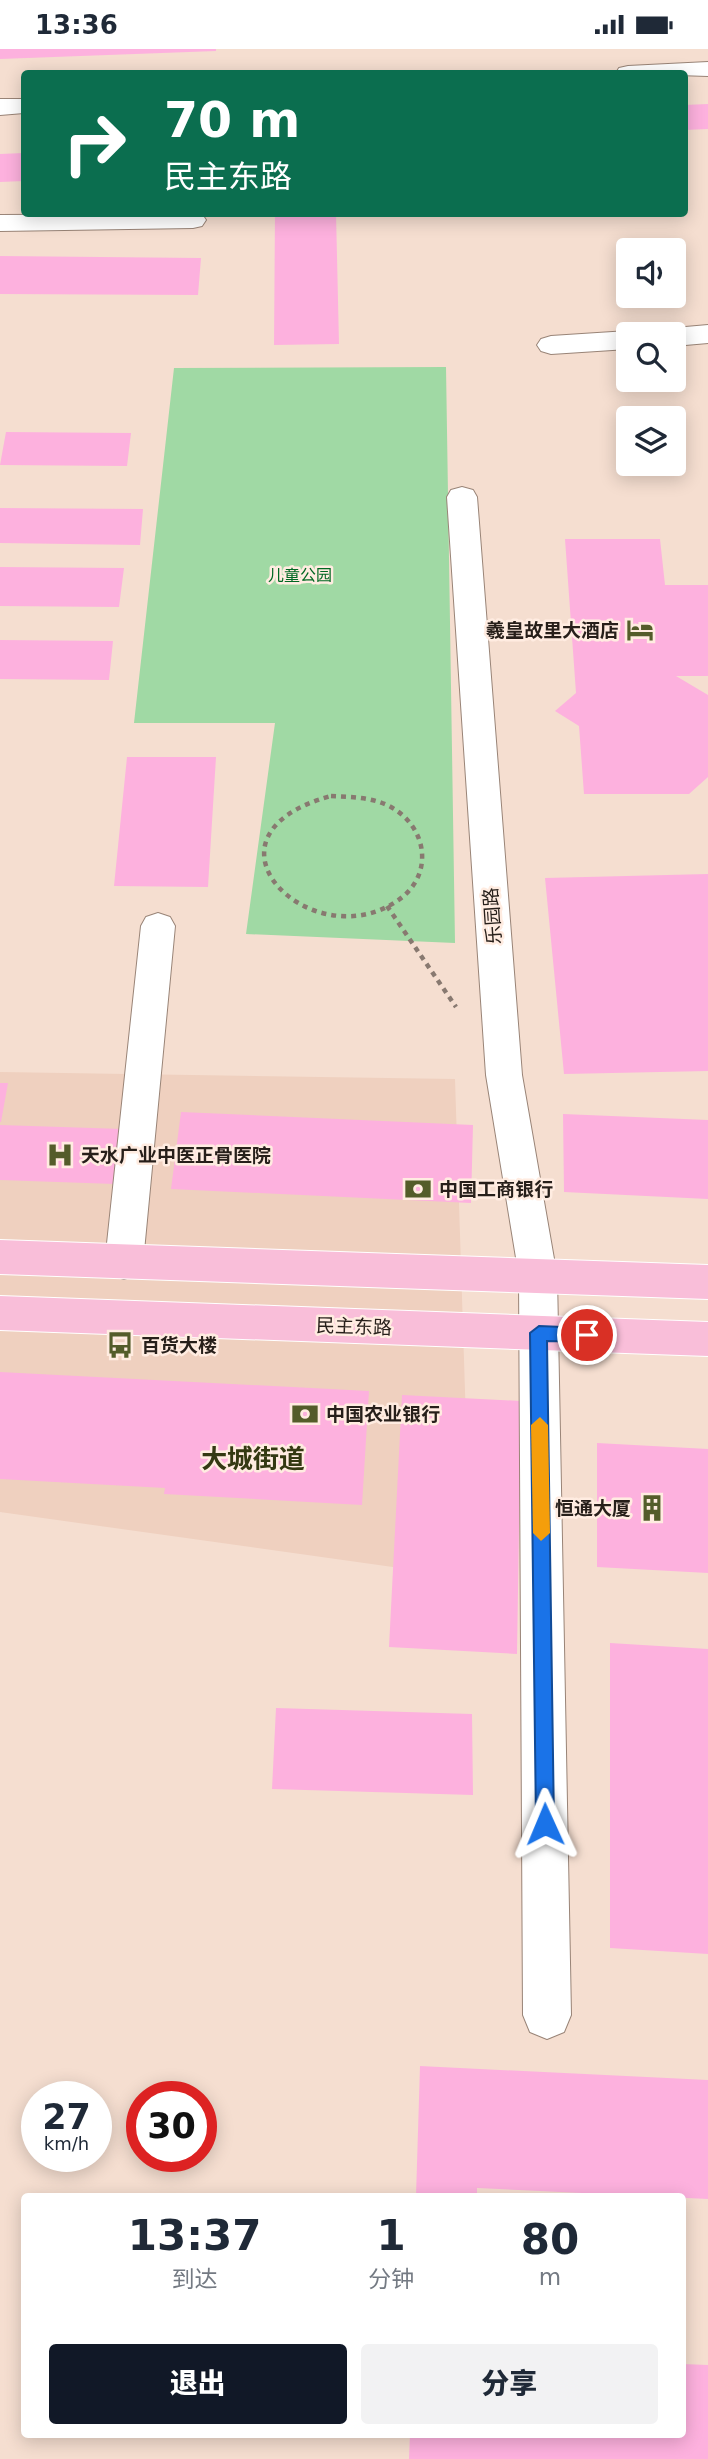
<!DOCTYPE html>
<html lang="zh">
<head>
<meta charset="utf-8">
<style>
  :root { --surface:#fff; --page:#f2f2f3; --text:#1f2937; --muted:#747a83; --accent:#111827 }
  body { margin:0; font-family:"DejaVu Sans","Noto Sans SC",sans-serif; background:var(--page); color:var(--text); height:100vh; display:flex; flex-direction:column; font-size:26px; white-space:nowrap }
  * { box-sizing:border-box; margin:0 }
  p { font-size:23px; color:var(--muted) }
  .icon { flex:none; width:38px; height:38px; fill:none; stroke:currentColor; stroke-width:2; stroke-linecap:round; stroke-linejoin:round }
  .map { position:relative; flex:1; overflow:hidden }
  .side { position:absolute; left:21px; top:2144px; width:665px; height:245px; display:flex; flex-direction:column; background:var(--surface); border-radius:7px; box-shadow:0 4px 18px #0003 }
  .side>* { flex:none }
  .top-card { position:absolute; left:21px; top:21px; width:667px; height:147px; border-radius:7px; box-shadow:0 4px 18px #0003; background:#0b6e4f; color:#fff; overflow:hidden }
  .tools { position:absolute; left:616px; top:189px; display:grid; gap:14px }
  .tools a { display:grid; place-items:center; width:70px; height:70px; border-radius:7px; background:var(--surface); box-shadow:0 4px 18px #0003; font-size:35px }
  .speed { position:absolute; left:21px; top:2032px; display:flex; gap:14px; font-size:35px; font-weight:700; text-align:center }
  .speed>* { display:grid; place-content:center; width:91px; height:91px; border-radius:50%; background:var(--surface); box-shadow:0 4px 18px #0003; line-height:1 }
  .speed small { font-size:18px; font-weight:400 }
  .speed .limit { border:10px solid #d22; background:#fff; color:#111 }
  .pin { position:absolute; display:grid; place-items:center; width:60px; height:60px; color:#fff; margin:-30px; border:4px solid #fff; border-radius:50%; box-shadow:0 2px 7px #0007 }
  .me { position:absolute; width:77px; margin:-38px; rotate:359deg; stroke-linejoin:round; filter:drop-shadow(0 0 5px #0008) }
  .turn { display:flex; align-items:center; gap:24px; height:147px; padding:0 28px; font-size:32px }
  .turn .icon { width:91px; height:91px; stroke-width:2.5 }
  .turn b { display:block; font-size:49px; line-height:60px }
  .eta { display:flex; justify-content:space-evenly; align-items:center; height:119px; text-align:center }
  .eta b { font-size:42px; font-weight:800; line-height:49px }
  .button { display:flex; gap:14px; margin-top:auto; padding:14px 28px }
  .button a { flex:1; height:80px; border-radius:7px; background:var(--accent); color:#fff; font-size:28px; font-weight:800; line-height:80px; text-align:center }
  .button a+a { background:var(--page); color:var(--text) }
  .status { display:flex; justify-content:space-between; align-items:center; height:49px; padding:0 35px; background:var(--surface); direction:ltr }
  .status svg { height:19px; fill:currentColor }
  .map>svg:first-child { display:block }
</style>
</head>
<body>
<div class="status"><b>13:36</b><svg viewBox="0 0 49 12"><path d="M0 12V9h3v3zM5 12V6h3v6zM10 12V3h3v9zM15 12V0h3v12zM26 1h20v11H26zM47 4h2v5h-2z"/></svg></div>
<div class="map">
<svg width="708" height="2410" viewBox="0 0 708 2410">
  <rect width="100%" height="100%" fill="#f5ded0"/>
  <path fill="#efd0bf" d="M0,1023L455,1030L471,1529L0,1463Z"/>
  <path fill="#a0d9a4" d="M446,318L455,894L246,885L275,674H134L174,319Z"/>
  <path fill="#fdb1de" d="M0,0H216V2L0,10Z
    M708,55V80L684,81V56Z
    M24,104V132L0,133V105Z
    M275,164H336L339,295L274,296Z
    M0,207L201,209L198,246L0,245Z
    M6,383L131,384L127,417L0,416Z
    M0,459L143,460L140,496L0,494Z
    M565,490H660L665,536H708V627H676L708,646V728L689,745H584L579,677L555,662L576,644Z
    M0,518L124,519L119,558L0,557Z
    M0,591L113,592L109,631L0,630Z
    M127,708H216L208,838L114,837Z
    M708,825V1022L564,1025L545,829Z
    M0,1034H8L1,1073H0Z
    M181,1063L473,1076L471,1154L171,1140Z
    M563,1065L708,1071V1150L564,1143Z
    M0,1076L123,1080L115,1135L0,1131Z
    M0,1323L369,1342L362,1456L164,1445L165,1439L0,1430Z
    M402,1346L521,1352L517,1605L389,1598Z
    M597,1394L708,1400V1524L597,1518Z
    M610,1594L708,1600V1905L610,1899Z
    M276,1659L472,1665L473,1746L272,1740Z
    M420,2017L708,2031V2150L477,2139V2147H416Z
    M682,2315L708,2316V2410H409L410,2385H682Z"/>
  <g fill="none" stroke-linecap="round" stroke-linejoin="round">
    <defs>
      <path id="minor" d="M708,13V27L616,24L619,19L628,17Z
        M0,50H24V64L0,66Z
        M202,165L206,171L202,177L193,179L0,182V166Z
        M708,276V294L674,297V285H662L674,279Z
        M628,282L638,285H628V300L551,305L541,302L537,296L541,290L551,287Z
        M462,438L473,441L477,448L522,1026L557,1227L571,1966L564,1983L547,1990L530,1983L523,1966L519,1227L486,1026L447,448L451,441Z
        M158,864L170,868L175,877L143,1213L138,1225L124,1230L110,1225L105,1213L141,877L146,868Z"/>
      <path id="major" d="M0,1191L708,1216V1250L0,1225Z
        M0,1247L708,1273V1307L0,1281Z"/>
    </defs>
    <use href="#minor" stroke="#998477" stroke-width="2"/>
    <use href="#major" stroke="#fff" stroke-width="2"/>
    <path stroke="#887970" stroke-width="4.5" stroke-dasharray="5 5" stroke-linecap="butt" d="M331,747C351,748 371,748 389,757C428,777 435,827 397,852C311,910 185,787 331,747Z
      M387,857L456,958"/>
    <use href="#minor" fill="#fff" fill-rule="evenodd"/>
    <use href="#major" fill="#f9bed9" fill-rule="evenodd"/>
  </g>
  <path fill="#1a73e8" stroke="#114b97" stroke-width="2" d="M539,1277L587,1279L595,1286L587,1293L547,1292L554,1775L552,1782L545,1785L538,1782L536,1775L530,1284Z"/>
  <path fill="#f59e0b" d="M540,1368L548,1376L550,1484L541,1492L533,1484L531,1376Z"/>
  <defs>
    <symbol id="hotel-bare" viewBox="-9 -9 18 18"><path d="M-6-4.5h1.5V1H6V5H4.5V3h-9V5H-6ZM-4 0a1.8 1.8 0 1 1 3.6 0ZM.5 0V-2.5h3Q6-2.5 6 0Z" fill="#545c2a" stroke="#ffece1" stroke-width="2.5" paint-order="stroke"/></symbol>
    <symbol id="hospital-bare" viewBox="-9 -9 18 18"><path d="M-5-5h3v3.5h4V-5h3V5h-3V1.5h-4V5h-3Z" fill="#545c2a" stroke="#ffece1" stroke-width="2.5" paint-order="stroke"/></symbol>
    <symbol id="bank-bare" viewBox="-9 -9 18 18"><path d="M-6-4H6V4H-6ZM0-2.3a2.3 2.3 0 1 0 0 4.6a2.3 2.3 0 1 0 0-4.6Z" fill="#545c2a" stroke="#ffece1" stroke-width="2.5" paint-order="stroke"/></symbol>
    <symbol id="bus-bare" viewBox="-9 -9 18 18"><path d="M-5-6H5V4H4V6H2V4H-2V6H-4V4H-5ZM-3.5-4V0h7V-4ZM-3.5 1.2v1.5H-2V1.2ZM2 1.2v1.5H3.5V1.2Z" fill="#545c2a" stroke="#ffece1" stroke-width="2.5" paint-order="stroke"/></symbol>
    <symbol id="building-bare" viewBox="-9 -9 18 18"><path d="M-4-6H4V6H1V3H-1V6H-4ZM-2.5-4.3h1.7v1.8h-1.7ZM.8-4.3h1.7v1.8H.8ZM-2.5-1h1.7V.8h-1.7ZM.8-1h1.7V.8H.8Z" fill="#545c2a" stroke="#ffece1" stroke-width="2.5" paint-order="stroke"/></symbol>
  </defs>
  <g fill-rule="evenodd">
    <use href="#hotel-bare" x="621" y="562" width="38" height="38"/>
    <use href="#hospital-bare" x="41" y="1087" width="38" height="38"/>
    <use href="#bank-bare" x="399" y="1121" width="38" height="38"/>
    <use href="#bus-bare" x="101" y="1277" width="38" height="38"/>
    <use href="#bank-bare" x="286" y="1346" width="38" height="38"/>
    <use href="#building-bare" x="633" y="1440" width="38" height="38"/>
  </g>
  <g text-anchor="middle" dominant-baseline="central" stroke-width="5" stroke-linejoin="round" paint-order="stroke">
    <g font-size="16" fill="#016822" stroke="#ffece1">
      <text x="300" y="526">儿童公园</text>
    </g>
    <g font-size="19" font-weight="bold" fill="#271f1a" stroke="#ffece1" text-anchor="start">
      <text x="619" y="581" text-anchor="end">羲皇故里大酒店</text>
      <text x="81" y="1106">天水广业中医正骨医院</text>
      <text x="439" y="1140">中国工商银行</text>
      <text x="141" y="1296">百货大楼</text>
      <text x="326" y="1365">中国农业银行</text>
      <text x="631" y="1459" text-anchor="end">恒通大厦</text>
    </g>
    <g font-size="19" fill="#271f1a" stroke="#ffece1">
      <text transform="translate(492 867) rotate(-94)">乐园路</text>
      <text transform="translate(354 1277) rotate(2)">民主东路</text>
    </g>
    <g font-size="26" font-weight="bold" fill="#343912" stroke="#ffece1">
      <text x="253" y="1410">大城街道</text>
    </g>
  </g>
</svg>
<div class="tools">
<a><svg class="icon" aria-label="sound" viewBox="0 0 24 24"><path d="M4 9h4l5-4v14l-5-4H4zM17 9q2 3 0 6"/></svg></a>
<a><svg class="icon" aria-label="search" viewBox="0 0 24 24"><circle cx="10" cy="10" r="6"/><path d="M15 15l6 6"/></svg></a>
<a><svg class="icon" aria-label="layers" viewBox="0 0 24 24"><path d="M12 4l9 5-9 5-9-5zM3 14l9 5 9-5"/></svg></a>
</div>
<div class="speed"><div>27<small>km/h</small></div><div class="limit">30</div></div>
<div class="pin" style="left:587px;top:1286px;background:#d93025"><svg class="icon" aria-label="arrive" viewBox="0 0 24 24"><path d="M6 21V4h12l-3 4 3 4H6"/></svg></div>
<svg class="me" style="left:545px;top:1775px" viewBox="-20 -20 40 40"><path d="M0-17L14 15 0 8-14 15z" fill="#1a73e8" stroke="#fff" stroke-width="4"/></svg>
<div class="top-card">
<div class="turn"><svg class="icon" aria-label="right" viewBox="0 0 24 24"><path d="M7 20v-9h11M14 6l5 5-5 5"/></svg><div><b>70 m</b>民主东路</div></div>
</div>
<section class="side">
<div class="eta">
<div><b>13:37</b><p>到达</p></div>
<div><b>1</b><p>分钟</p></div>
<div><b>80</b><p>m</p></div>
</div>
<div class="button"><a>退出</a><a>分享</a></div>
</section>
</div>
</body>
</html>
